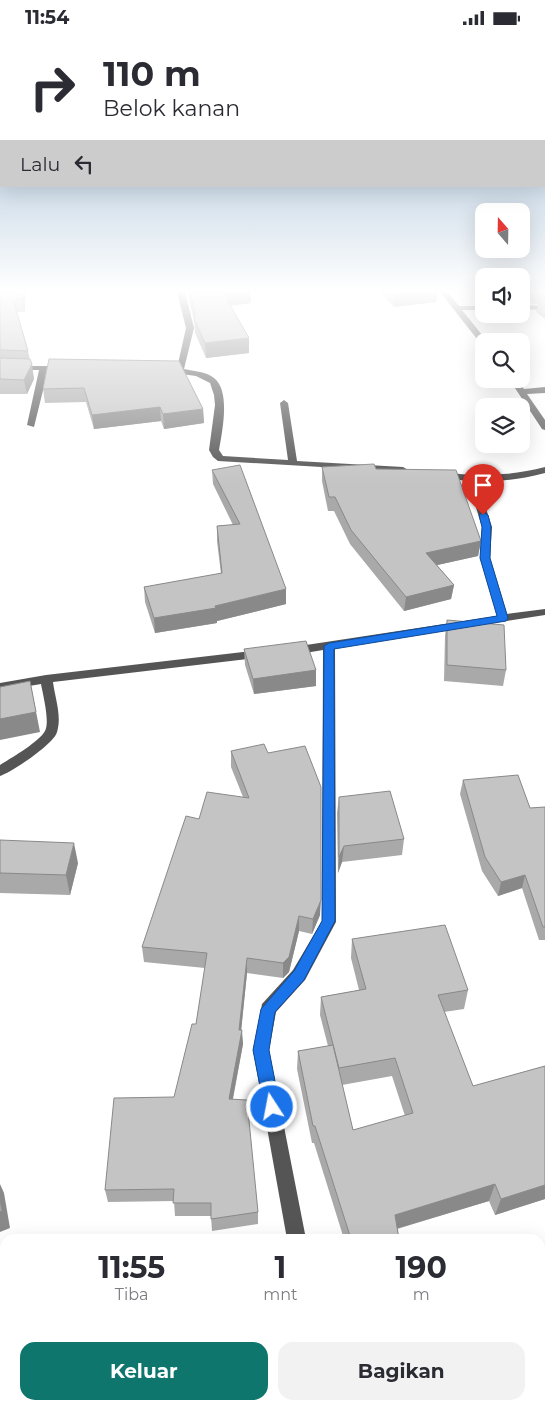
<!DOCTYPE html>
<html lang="id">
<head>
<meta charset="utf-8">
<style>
  :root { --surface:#fff; --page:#f2f2f3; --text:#2b2b33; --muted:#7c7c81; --accent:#0f766e }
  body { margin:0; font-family:Montserrat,sans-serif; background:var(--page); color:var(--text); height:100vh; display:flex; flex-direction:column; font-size:19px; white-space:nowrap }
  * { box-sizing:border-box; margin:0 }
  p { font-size:16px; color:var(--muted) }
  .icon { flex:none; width:28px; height:28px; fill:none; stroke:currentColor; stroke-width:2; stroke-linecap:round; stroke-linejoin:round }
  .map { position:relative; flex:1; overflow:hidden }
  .details { position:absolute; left:0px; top:1199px; width:545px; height:176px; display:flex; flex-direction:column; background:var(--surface); border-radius:15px 15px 0 0; box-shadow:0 5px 20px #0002 }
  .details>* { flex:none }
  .banner { position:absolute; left:0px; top:0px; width:545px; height:152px; box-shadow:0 5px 20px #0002; background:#fff; color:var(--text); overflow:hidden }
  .needle { width:32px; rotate:340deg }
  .controls { position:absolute; left:475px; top:168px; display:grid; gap:10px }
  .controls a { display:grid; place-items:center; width:55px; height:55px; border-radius:10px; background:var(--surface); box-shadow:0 5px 20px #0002; font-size:25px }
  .pin { position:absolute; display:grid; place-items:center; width:42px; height:42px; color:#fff; margin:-51px -21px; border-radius:50% 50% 50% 0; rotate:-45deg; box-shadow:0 0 5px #0007 }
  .pin .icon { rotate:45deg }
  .me { position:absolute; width:55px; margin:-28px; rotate:349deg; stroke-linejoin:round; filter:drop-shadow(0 0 4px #0008) }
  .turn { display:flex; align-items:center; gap:18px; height:105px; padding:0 20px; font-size:22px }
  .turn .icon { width:65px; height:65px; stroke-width:2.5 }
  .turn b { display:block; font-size:35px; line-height:42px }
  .then { display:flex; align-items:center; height:48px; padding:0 20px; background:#0003; gap:10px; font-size:19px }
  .eta { display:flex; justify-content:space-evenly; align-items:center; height:85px; text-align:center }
  .eta b { font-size:30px; font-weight:700; line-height:35px }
  .action { display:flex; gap:10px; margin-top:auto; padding:10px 20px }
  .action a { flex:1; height:58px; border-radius:15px; background:var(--accent); color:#fff; font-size:20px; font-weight:700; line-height:58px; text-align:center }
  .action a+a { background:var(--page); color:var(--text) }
  .status { display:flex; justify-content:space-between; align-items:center; height:35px; padding:0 25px; background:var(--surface); direction:ltr }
  .status svg { height:14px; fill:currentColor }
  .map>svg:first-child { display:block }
</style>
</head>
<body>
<div class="status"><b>11:54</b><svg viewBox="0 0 49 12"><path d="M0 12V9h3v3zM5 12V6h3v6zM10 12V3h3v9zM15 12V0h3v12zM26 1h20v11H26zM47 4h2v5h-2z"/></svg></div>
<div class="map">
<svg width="545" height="1374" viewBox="0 0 545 1374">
  <rect width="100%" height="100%" fill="#fff"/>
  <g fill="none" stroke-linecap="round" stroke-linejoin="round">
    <path fill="#555" fill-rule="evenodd" d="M177,257H185L194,293L184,334C194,336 207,337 214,343C231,356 222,397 219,415L223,421L288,425L280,368L284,365L288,368L297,426L403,432L408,435L406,437L218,426L213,422L209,415L215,370L214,360L210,348L196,341L167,337L163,335L167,333H177L186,293Z
      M440,257H448L459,271H484V275H462L487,306L481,309Z
      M521,270L545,271V275L521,274Z
      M0,331H62L66,333L62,335H48L34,392L27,390L39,335H0Z
      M509,344H517L524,354L545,352V358L527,359L545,385V395L542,394Z
      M545,432V438C523,444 500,447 477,446L492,492L490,523L507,579L545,574V580L335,613L336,887L305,945L276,977L269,1015L306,1204H287L253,1015L262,969L293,935L322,886L323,615L293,620L287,616L293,612L497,581L480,523L482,492L468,446L442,443L437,440L442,437C477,442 511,441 545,432Z
      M260,615L264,616L266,619L264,622L53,647C55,663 62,681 57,697C54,709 12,737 0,741V730C11,723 39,707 45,696C50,687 43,660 41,649L0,656V648L46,640Z
      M5,1316V1336L0,1338V1318Z
      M181,1370H203L204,1374H182Z"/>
  </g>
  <path fill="#a9a9a9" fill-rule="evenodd" d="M0,257H25V277H17L28,316L34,344L27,359H0Z
    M187,257H251V268L231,271L249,303V318L206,323L195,298L194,285Z
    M380,257H438L436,267L394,272Z
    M521,257H545V284L536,277L538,269L526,268L521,264Z
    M49,324L203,374L204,388L164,394L161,386L94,394L86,367L45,368L43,354Z
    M322,432L376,434L481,506L478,521L437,530L454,550L451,564L404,576L350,509L334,476H328L322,446Z
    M212,435L286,569L217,586V588L155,598L145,567L144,552L221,539L217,506V491L233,490L213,449Z
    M447,585L506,635L503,651L444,646L445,601Z
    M244,614L316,635V651L254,659L245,630Z
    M231,716L320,880L312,899L299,896L289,937L283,943L247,938L241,995L243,1009L233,1064L258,1177V1189L212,1196L211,1181H175L174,1166L108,1167L105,1155L174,1062L196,989L205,933L144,927L142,912L199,784L243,762L231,732Z
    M463,745L530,773L545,772V905H539L522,853L498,861L482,836L460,759Z
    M339,762L404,804L402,820L342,827L338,838L337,778Z
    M0,805L78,828L70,860L0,858Z
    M352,904L468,955L464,974L444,977L473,1051L545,1031V1164L495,1180L489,1166L397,1194L399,1204H344L314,1108H312L297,1034L298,1016L328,1011L320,980L321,962L359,955L351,923ZM392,1041L405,1081L353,1095L342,1050Z
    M341,1370H474L444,1374H342Z"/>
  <path fill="#898989" d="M23,257H25V277L22,264Z
    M228,257H251V268L224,271L223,258Z
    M424,257H438L436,267L394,272L395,260Z
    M249,303V318L206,323L205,308Z
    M32,329L34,344L27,359L24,345Z
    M160,372L161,386L94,394L92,380Z
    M203,374L204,388L164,394L163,379Z
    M481,506L478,521L424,533L426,518Z
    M454,550L451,564L404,576L406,562Z
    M286,554V569L217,586V588L155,598L154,583L215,571Z
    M316,635V651L254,659L253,644Z
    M30,646L40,697L0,705V684Z
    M74,808L78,828L70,860L66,840Z
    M344,811L342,827L338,838L339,822Z
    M525,840L522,853L498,861L501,847Z
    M321,865L320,880L312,899L313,884Z
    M299,881V896L289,937L283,943V928Z
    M247,923V938L240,1007L242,995L243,1009L230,1078L229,1064L239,995Z
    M0,1149L4,1158L10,1193L0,1197Z
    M495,1149L489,1166L392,1195L395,1180Z
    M545,1150V1164L495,1180L501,1164Z"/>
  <path fill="#c4c4c4" stroke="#898989" d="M0,257H23L22,264H13L28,316L0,315Z
    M190,257H228L223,258L249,303L205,308L194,284L195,278Z
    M392,257H424L395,260Z
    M525,257H545V260L528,259Z
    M538,267H545V273Z
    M0,323L30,324L32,329L24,345L0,344Z
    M49,324L179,326L203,374L163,379L160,372L92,380L84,353L43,354Z
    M374,429L376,434L456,435L481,506L426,518L454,550L406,562L351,495L335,462H329L322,432Z
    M240,430L286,554L215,571L216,573L154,583L144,552L222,538L217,491L240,489L212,435Z
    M447,585L504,590L506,635L447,630Z
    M306,606L316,635L253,644L244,614Z
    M30,646L36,677L0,684V652Z
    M264,709L268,718L305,711L321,752V865L313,884L299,881L289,922L283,928L247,923L239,995H242L229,1064L247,1065L258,1177L211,1184V1168H173L174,1154L105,1155L114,1063L174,1062L192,989H196L207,918L142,912L186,781L199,784L207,757L249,763L231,716Z
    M518,740L530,773L545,772V892H543L525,840L501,847L485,822L463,745Z
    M390,756L404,804L344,811L339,822V762Z
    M0,805L74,808L66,840L0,838Z
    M445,890L468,955L438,960L473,1051L545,1031V1150L501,1164L495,1149L395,1180L399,1204H351L315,1091H313L298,1016L333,1010L353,1095L413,1078L395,1023L339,1033L321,962L366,954L352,904Z
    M0,1164L2,1176L0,1177Z
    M344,1370H425L426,1374H345Z"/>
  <linearGradient id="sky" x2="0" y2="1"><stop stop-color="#8cadcc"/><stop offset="0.57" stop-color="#fff"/><stop offset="1" stop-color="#fff" stop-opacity="0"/></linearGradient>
  <rect width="545" height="449" fill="url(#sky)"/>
  <path fill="#1a73e8" stroke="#114b97" d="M483,477L488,480L491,492L490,523L508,583L506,586L334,614L335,886L304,945L275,977L269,1015L280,1072L277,1077L272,1079L266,1077L264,1072L253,1015L261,974L294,936L322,886L324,611L329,608L497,581L480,523L482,492L479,480Z"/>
</svg>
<div class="controls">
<a><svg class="needle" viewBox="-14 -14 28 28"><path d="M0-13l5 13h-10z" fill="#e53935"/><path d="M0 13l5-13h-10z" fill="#7c7c81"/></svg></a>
<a><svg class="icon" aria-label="sound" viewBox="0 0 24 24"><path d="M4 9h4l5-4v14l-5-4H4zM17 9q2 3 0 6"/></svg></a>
<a><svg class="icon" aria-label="search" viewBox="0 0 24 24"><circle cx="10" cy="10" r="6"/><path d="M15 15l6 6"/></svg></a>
<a><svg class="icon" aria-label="layers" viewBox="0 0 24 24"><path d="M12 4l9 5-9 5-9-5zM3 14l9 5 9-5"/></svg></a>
</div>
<div class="pin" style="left:483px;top:480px;background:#d93025"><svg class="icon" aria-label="arrive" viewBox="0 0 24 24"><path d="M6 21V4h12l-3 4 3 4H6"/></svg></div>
<svg class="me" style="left:272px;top:1072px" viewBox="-20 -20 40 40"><circle r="17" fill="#1a73e8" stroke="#fff" stroke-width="3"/><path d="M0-11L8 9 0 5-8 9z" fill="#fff"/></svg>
<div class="banner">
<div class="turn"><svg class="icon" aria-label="right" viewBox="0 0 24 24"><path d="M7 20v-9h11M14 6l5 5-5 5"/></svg><div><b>110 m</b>Belok kanan</div></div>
<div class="then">Lalu<svg class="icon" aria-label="left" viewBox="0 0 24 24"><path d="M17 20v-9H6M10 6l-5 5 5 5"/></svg></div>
</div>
<section class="details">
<div class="eta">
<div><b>11:55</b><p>Tiba</p></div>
<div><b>1</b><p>mnt</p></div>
<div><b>190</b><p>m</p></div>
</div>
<div class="action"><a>Keluar</a><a>Bagikan</a></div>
</section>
</div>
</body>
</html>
